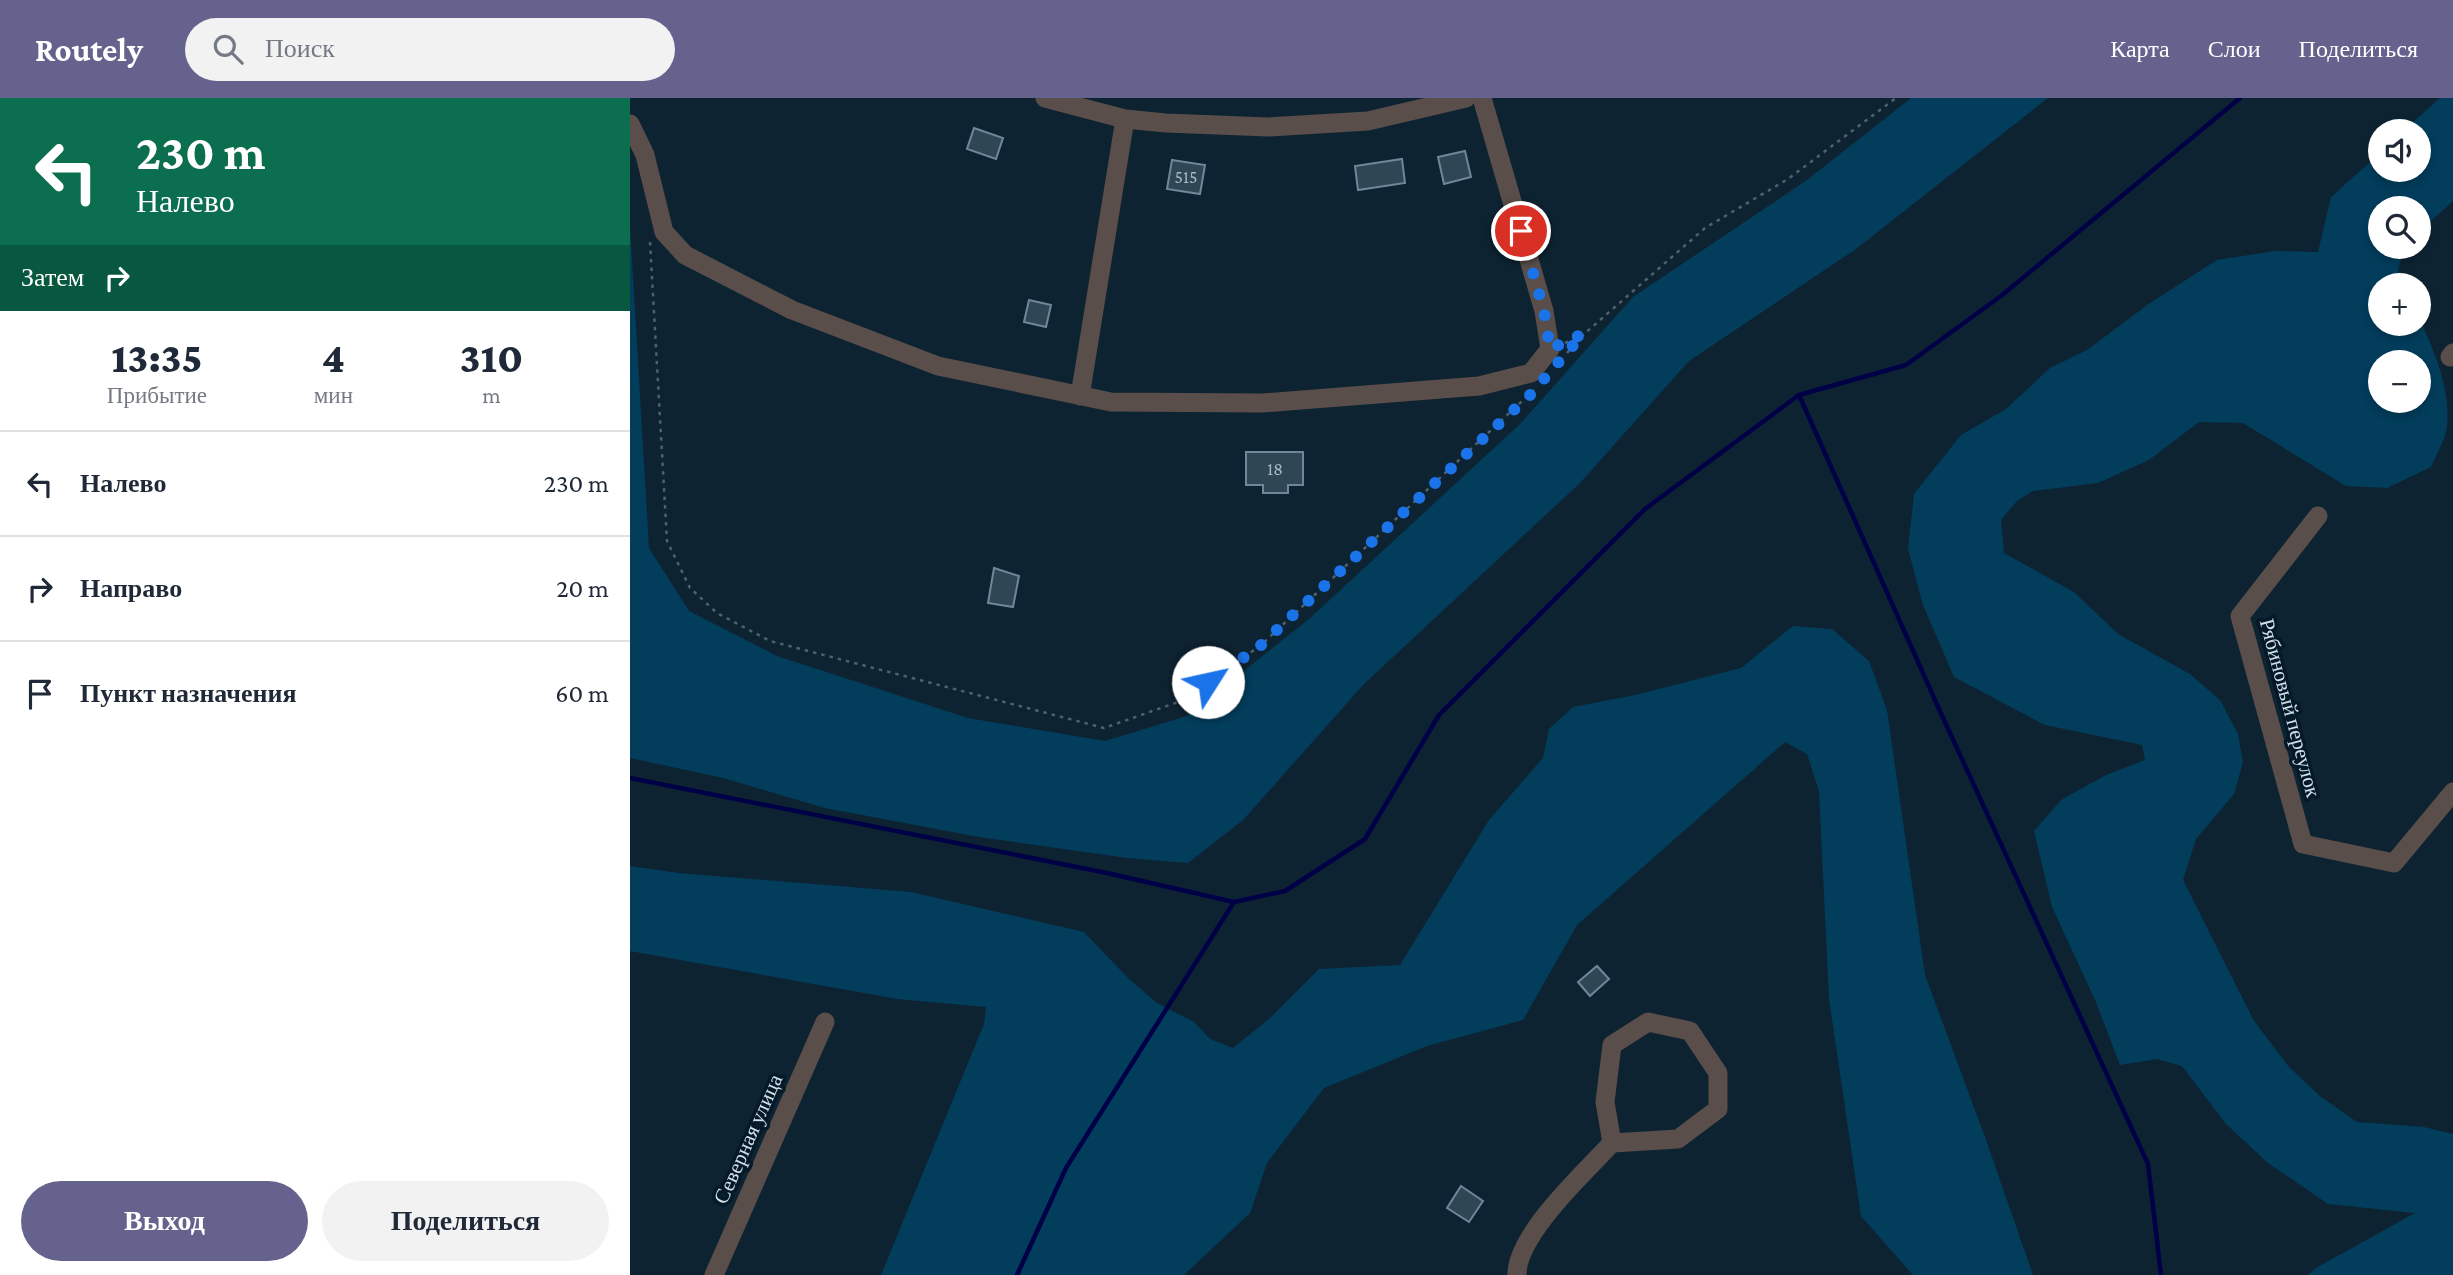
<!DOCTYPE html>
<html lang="ru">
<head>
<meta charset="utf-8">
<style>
  :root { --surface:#fff; --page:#f2f2f3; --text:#1f2937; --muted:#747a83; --line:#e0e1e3; --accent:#65638d }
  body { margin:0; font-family:"Crimson Pro",serif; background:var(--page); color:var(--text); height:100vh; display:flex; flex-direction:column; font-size:26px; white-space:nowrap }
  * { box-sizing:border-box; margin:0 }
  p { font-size:23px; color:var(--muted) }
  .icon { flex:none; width:38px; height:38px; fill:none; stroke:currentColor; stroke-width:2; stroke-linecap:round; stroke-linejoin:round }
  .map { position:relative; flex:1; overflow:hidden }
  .sheet { display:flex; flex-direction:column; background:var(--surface); width:630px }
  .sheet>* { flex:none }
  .banner { background:#0b6e4f; color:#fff; overflow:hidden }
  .tools { position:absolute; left:1738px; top:21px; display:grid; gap:14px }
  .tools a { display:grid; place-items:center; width:63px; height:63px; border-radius:50%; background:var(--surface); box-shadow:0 4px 10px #0003; font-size:35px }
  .pin { position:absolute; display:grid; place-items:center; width:60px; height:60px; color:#fff; margin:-30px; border:4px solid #fff; border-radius:50%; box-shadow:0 2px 7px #0007 }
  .me { position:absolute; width:77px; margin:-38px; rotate:55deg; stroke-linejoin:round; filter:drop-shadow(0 0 5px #0008) }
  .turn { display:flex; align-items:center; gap:24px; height:147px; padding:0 21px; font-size:32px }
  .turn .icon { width:91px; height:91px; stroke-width:2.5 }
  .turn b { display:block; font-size:49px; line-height:60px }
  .then { display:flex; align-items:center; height:66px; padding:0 21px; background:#0003; gap:14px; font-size:26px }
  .eta { display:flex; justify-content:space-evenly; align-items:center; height:119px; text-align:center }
  .eta b { font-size:42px; font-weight:800; line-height:49px }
  .button { display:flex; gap:14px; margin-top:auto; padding:14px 21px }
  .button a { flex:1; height:80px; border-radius:42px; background:var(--accent); color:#fff; font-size:28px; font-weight:800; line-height:80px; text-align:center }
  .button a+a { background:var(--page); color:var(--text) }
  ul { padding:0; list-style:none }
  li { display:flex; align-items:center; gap:21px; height:105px; padding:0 21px; border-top:2px solid var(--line) }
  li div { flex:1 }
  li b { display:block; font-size:26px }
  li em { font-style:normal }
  header { display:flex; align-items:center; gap:42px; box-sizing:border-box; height:98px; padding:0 35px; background:var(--accent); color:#fff }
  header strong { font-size:33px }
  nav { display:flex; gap:38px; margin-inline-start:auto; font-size:24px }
  .search { width:490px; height:63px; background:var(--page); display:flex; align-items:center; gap:18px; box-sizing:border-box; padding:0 24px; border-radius:38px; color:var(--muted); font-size:26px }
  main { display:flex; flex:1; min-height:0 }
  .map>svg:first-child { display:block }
</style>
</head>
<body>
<header>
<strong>Routely</strong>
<div class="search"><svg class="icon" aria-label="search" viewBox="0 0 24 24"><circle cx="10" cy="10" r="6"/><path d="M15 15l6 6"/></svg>Поиск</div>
<nav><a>Карта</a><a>Слои</a><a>Поделиться</a></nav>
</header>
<main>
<section class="sheet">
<div class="banner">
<div class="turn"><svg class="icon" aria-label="left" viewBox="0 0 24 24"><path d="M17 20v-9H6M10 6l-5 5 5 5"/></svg><div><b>230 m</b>Налево</div></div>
<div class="then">Затем<svg class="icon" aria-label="right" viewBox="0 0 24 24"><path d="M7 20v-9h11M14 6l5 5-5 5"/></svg></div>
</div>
<div class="eta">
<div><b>13:35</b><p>Прибытие</p></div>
<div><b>4</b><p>мин</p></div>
<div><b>310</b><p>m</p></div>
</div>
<ul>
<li><svg class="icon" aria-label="left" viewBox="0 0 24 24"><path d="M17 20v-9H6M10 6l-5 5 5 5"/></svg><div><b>Налево</b></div><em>230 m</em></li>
<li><svg class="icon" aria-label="right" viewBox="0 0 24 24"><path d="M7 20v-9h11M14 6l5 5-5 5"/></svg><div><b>Направо</b></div><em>20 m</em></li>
<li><svg class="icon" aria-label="arrive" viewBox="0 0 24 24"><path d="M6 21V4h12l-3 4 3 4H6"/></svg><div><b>Пункт назначения</b></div><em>60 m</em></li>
</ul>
<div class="button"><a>Выход</a><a>Поделиться</a></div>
</section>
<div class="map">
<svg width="1823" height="1177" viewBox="0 0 1823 1177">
  <rect width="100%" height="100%" fill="#0e2332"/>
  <path fill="#023d5c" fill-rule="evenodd" d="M1281,0H1418L1226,151L1059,263L950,385L734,586L613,722L558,765L497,760L349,739L195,710L93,680L0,660V128L19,450L59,513L147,558L338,620L475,643L557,618L679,521L890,326L1003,199L1177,82Z
    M1810,0H1823V103L1789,134L1788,110H1750V149H1775L1768,172L1775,187H1750V226H1788L1789,219C1804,253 1823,295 1816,334C1813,345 1806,358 1801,369L1757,390L1716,388L1613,325L1569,324L1519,362L1468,385L1403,393L1387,403L1371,422L1374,455L1444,494L1488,536L1560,576L1590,602L1608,636L1613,664L1604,696L1566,741L1553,782L1624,923L1659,969L1691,999L1727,1024L1794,1029L1823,1036V1177H1678L1686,1170L1785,1115L1698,1106L1638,1065L1596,1026L1552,968L1527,961L1490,967L1465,902L1422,809L1404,733L1431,702L1476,677L1515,662L1512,647L1415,627L1324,579L1293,507L1278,451L1284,396L1331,337L1376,311L1420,270L1457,252L1520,205L1587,162L1645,153L1688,154L1701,99L1750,55V72H1788V33H1773ZM1750,264H1788V303H1750Z
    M1163,528L1202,531L1239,563L1257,612L1295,877L1355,1039L1403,1177H1283L1231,1118L1199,901L1189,693L1177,656L1155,644L947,827L893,922L797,948L694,990L637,1065L620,1115L554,1177H251L354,926L356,909L267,901L0,853V768L49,775L281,794L454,834L498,880L527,905L564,924L580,941L603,950L640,920L689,871L770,867L859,722L913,660L919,631L943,609L1005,597L1111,570Z"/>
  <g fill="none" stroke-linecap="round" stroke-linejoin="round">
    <path stroke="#000047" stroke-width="4.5" d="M1169,297L1309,611L1518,1066L1531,1177
      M0,680L477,775L604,804
      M387,1177L436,1070L604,804L655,793L735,741L809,617L1015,411L1169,297L1276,267L1371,198L1610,0"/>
  </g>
  <path fill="#2f4655" stroke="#6f8899" stroke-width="2" d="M344,30L373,40L366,61L337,51Z
    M835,53L841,79L814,86L808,59Z
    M772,61L775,85L728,92L725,68Z
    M542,62L575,67L570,96L537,91Z
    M399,202L421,207L416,229L394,224Z
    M616,354H673V387H658V395H633V387H616Z
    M364,470L389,478L383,509L358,505Z
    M967,868L979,881L960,898L948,884Z
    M831,1088L853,1103L839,1124L817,1110Z"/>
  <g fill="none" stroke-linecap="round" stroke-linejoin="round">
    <path stroke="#4f616f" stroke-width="2.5" stroke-dasharray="3.5 5" stroke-linecap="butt" d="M20,144L37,443L60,490L87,515L140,543L474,630L551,603L630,548L905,291
      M935,245L953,237L1075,130L1158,81L1266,0
      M937,255L953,237"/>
    <path stroke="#5a4e4a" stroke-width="19" d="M415,0L495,21L536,25L638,29L738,23L836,0
      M0,26L15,57L34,134L55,157L162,212L308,268L481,304L633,305L849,288L901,275L920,251L914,213L852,0
      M1820,259L1823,255
      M450,298L495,21
      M1688,418L1610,518L1673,746L1764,765L1823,694
      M84,1177L195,924
      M887,1177C886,1137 955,1074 982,1045L1048,1041L1088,1011V975L1060,933L1018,924L982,947L975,1004L982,1045"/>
  </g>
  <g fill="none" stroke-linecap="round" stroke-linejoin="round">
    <path stroke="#1a73e8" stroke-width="12" stroke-dasharray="0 21.6" d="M578,584L630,548L649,530L900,297L953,236L920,251L914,213L891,133"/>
  </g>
  <g text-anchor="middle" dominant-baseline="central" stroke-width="7" stroke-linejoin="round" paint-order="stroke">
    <g font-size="18" fill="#aabac5">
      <text x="556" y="79">515</text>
      <text x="645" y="371">18</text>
    </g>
    <g font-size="21" fill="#d3e0ea" stroke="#051a28">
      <text transform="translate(1660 610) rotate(75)">Рябиновый переулок</text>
      <text transform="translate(118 1041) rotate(-66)">Северная улица</text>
    </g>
  </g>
</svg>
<div class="tools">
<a><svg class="icon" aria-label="sound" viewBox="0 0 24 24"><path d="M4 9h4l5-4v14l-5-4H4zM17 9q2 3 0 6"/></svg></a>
<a><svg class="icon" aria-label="search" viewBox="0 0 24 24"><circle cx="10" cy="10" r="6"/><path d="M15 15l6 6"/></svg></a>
<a>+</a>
<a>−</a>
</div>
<div class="pin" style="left:891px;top:133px;background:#d93025"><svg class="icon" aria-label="arrive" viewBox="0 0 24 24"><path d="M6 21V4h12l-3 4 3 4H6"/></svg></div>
<svg class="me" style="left:578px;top:584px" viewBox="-20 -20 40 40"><circle r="19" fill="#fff"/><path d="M0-13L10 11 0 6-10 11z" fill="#1a73e8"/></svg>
</div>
</main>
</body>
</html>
